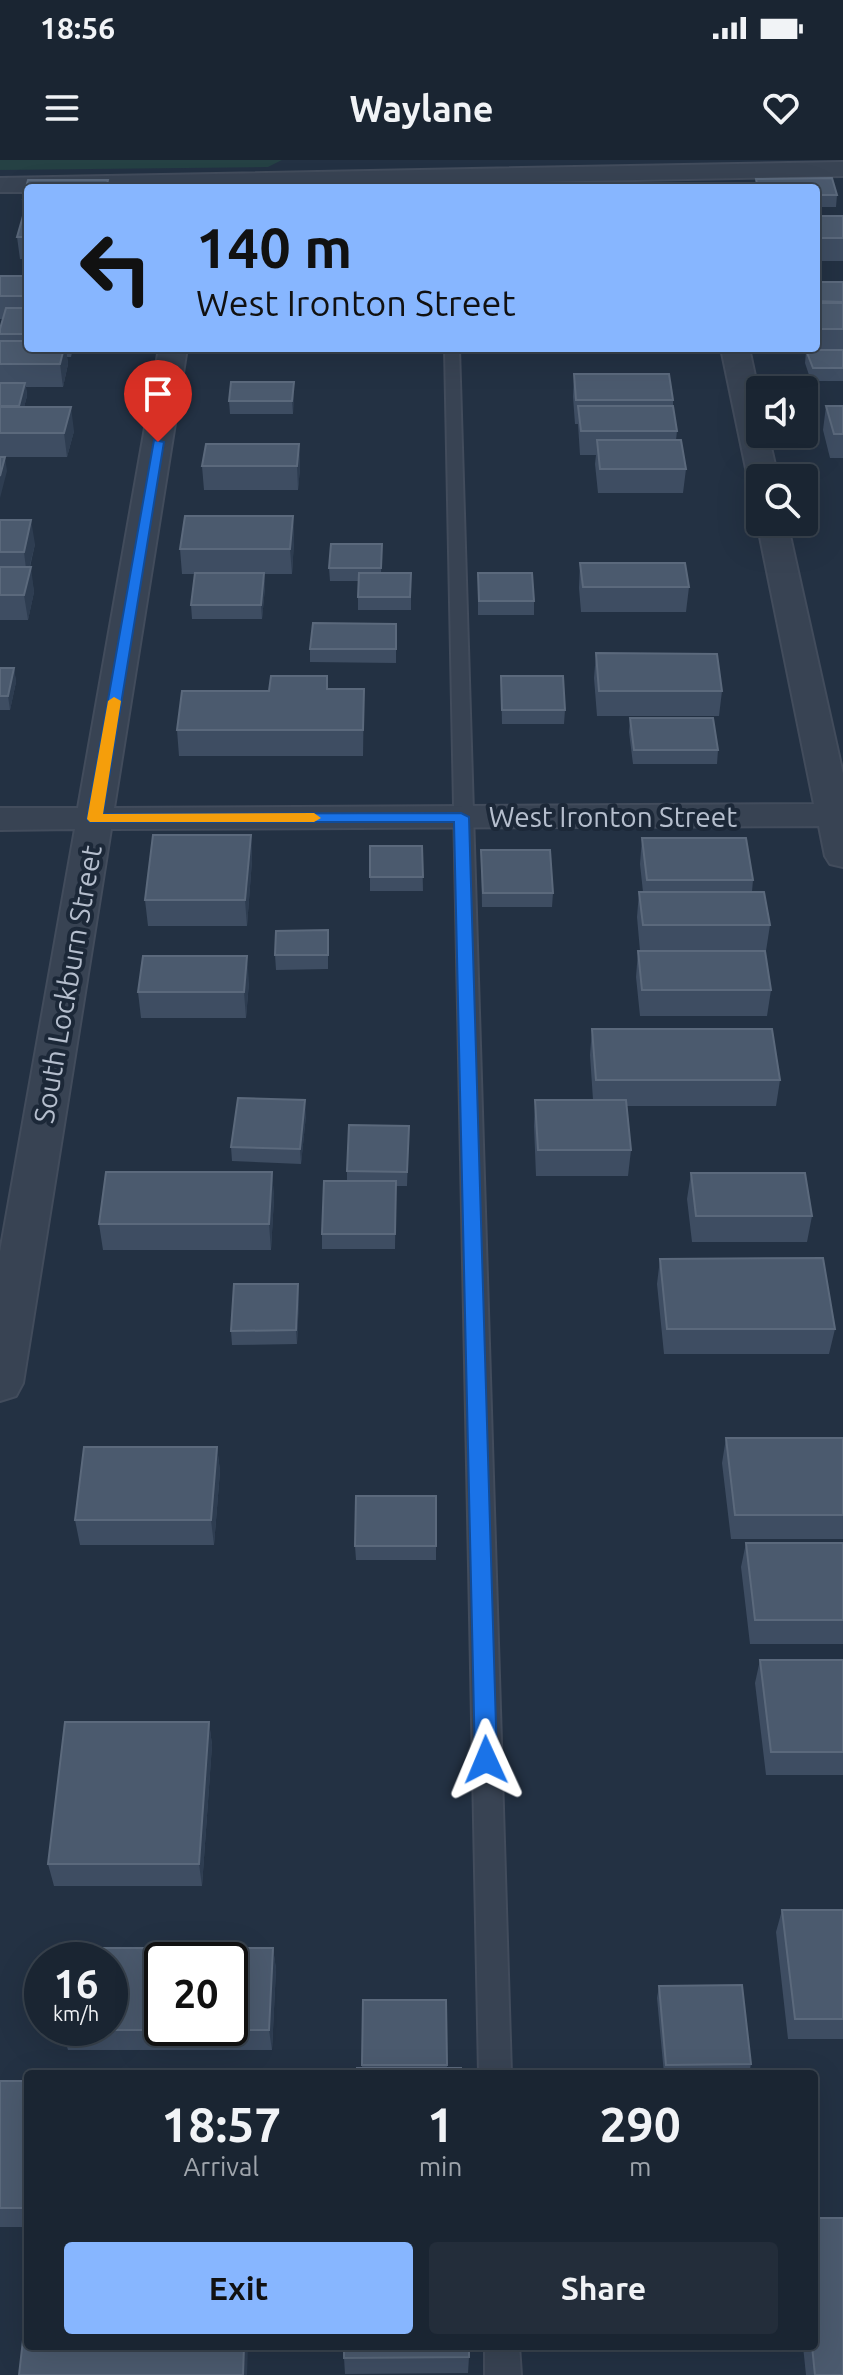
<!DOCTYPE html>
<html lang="en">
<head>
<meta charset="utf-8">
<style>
  :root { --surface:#1a2532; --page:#232d3a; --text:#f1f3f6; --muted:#9fa5ac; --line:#38424d; --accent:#87b6ff }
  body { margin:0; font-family:Ubuntu,sans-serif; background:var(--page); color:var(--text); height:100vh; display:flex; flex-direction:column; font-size:30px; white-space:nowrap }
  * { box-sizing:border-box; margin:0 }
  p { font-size:26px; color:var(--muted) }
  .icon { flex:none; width:44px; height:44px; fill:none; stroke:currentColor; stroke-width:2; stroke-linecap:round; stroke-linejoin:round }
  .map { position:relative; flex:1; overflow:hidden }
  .sheet { position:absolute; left:24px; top:1910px; width:794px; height:280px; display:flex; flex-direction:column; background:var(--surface); border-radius:8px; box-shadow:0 8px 32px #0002,0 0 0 2px var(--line) }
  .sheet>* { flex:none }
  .banner { position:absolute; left:24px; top:24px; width:796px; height:168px; border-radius:8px; box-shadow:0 8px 32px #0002,0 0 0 2px var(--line); background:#87b6ff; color:#111; overflow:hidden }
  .fabs { position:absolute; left:746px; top:216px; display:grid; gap:16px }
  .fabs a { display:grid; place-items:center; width:72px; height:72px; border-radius:8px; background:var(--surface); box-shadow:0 8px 32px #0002,0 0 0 2px var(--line); font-size:40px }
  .speed { position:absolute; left:24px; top:1782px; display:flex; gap:16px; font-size:40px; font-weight:700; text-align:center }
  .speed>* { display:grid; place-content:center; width:104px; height:104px; border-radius:50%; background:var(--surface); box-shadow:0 8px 32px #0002,0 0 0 2px var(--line); line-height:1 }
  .speed small { font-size:20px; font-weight:400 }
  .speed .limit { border:4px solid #111; border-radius:12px; background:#fff; color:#111 }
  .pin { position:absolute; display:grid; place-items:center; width:68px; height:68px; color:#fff; margin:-82px -34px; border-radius:50% 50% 50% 0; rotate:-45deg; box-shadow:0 0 8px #0007 }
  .pin .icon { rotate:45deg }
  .me { position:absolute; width:88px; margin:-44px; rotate:359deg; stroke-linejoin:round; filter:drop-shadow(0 0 6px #0008) }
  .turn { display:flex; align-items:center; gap:28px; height:168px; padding:0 40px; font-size:36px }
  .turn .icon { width:104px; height:104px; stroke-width:2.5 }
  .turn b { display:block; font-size:56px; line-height:68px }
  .eta { display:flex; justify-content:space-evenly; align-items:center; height:136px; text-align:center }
  .eta b { font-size:48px; font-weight:600; line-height:56px }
  .primary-button { display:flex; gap:16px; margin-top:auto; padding:16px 40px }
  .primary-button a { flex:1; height:92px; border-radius:8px; background:var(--accent); color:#111; font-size:32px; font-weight:600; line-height:92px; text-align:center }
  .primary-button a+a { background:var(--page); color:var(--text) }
  .status { display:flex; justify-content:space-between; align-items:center; height:56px; padding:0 40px; background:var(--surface); direction:ltr }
  .status svg { height:22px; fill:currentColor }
  header { display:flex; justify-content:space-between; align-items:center; height:104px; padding:0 40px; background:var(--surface); font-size:36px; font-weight:600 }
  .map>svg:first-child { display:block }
</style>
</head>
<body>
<div class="status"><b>18:56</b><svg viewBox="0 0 49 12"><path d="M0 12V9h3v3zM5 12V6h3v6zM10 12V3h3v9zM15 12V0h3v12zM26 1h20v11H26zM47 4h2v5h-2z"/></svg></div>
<header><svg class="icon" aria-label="menu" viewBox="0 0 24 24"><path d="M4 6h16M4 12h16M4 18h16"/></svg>Waylane<svg class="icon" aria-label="heart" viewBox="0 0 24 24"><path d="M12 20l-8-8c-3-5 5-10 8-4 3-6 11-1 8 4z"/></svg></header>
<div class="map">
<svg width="843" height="2215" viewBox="0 0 843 2215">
  <rect width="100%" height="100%" fill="#233143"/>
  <path fill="#254144" d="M0,0H282L268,7L0,10Z"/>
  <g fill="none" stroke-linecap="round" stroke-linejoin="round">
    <defs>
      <path id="lane" d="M445,188H459L511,1914H479Z
        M485,2186H519L521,2215H485Z"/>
      <path id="street" d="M843,2V16L223,28H28V32H0V18Z
        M159,188H187L114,648L814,644L757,362L760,357V362H787L843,614V707L830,704L825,696L819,666L111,669L23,1223L16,1236L0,1241V1092L75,669L0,670V648H78Z
        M721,188H749L760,239V274H768L778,318H760V326L753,324L748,318Z"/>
    </defs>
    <use href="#lane" stroke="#424c5c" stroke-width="4"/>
    <use href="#street" stroke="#424c5c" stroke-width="4"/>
    <use href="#lane" fill="#384353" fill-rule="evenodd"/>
    <use href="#street" fill="#384353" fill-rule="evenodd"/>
  </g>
  <path fill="#3e4d62" d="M832,18L837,35L836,47H816V28H755L756,19Z
    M28,20H108L109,28H28V99H20L17,77L23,56H25L23,39Z
    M816,56H843V101H816Z
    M0,116H28V188H73L71,197H67L68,204L63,227H26L27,236L24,247L74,271L67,297H0V169L3,159H0Z
    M816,122H843V221H811L805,203L806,192H796L795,188H816Z
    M585,188H649V193H586Z
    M574,214L673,240V247L677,271L676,280L686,309L683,333H598L595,304L596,295H580L578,264H575L573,237Z
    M294,222L293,254H230L229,241Z
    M826,246H843V298H830L823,270Z
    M299,284L300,308L298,330H204L202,306Z
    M293,356L294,381L292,414H264L265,427L262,459H192L191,445L195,414H182L180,389Z
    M0,360L35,384L30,407L34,432L28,460H0Z
    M382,384L381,413H411V450H358V421H330L329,408Z
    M580,403L689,427L686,452H581L579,428Z
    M478,413L534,441V455H478Z
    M396,464V503L310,502V489Z
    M596,493L722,531L719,556H597L594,518Z
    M0,508H14L16,522L10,550H0Z
    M327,516L328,529H364L363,596H179L177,570L269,531Z
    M501,516L565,550L564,564H502Z
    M630,558L718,590L717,604H633L629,572Z
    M251,675L252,700L247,766H148L145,740Z
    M642,678L753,720L752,732L770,765L766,791H640L637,757L639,732H643L640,704Z
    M370,686H422L423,731H370Z
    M481,690L553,733L552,747H482Z
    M328,770V809L276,810L275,795Z
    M638,791L771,830L767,856H640L636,817Z
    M249,822L246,858H141L138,832Z
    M592,869L780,920L776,946H627L631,990L628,1016H536L534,966L535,940H593L590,895Z
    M306,955L301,1004L232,1001L231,987Z
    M409,966L407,1026H396L395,1089H322V1074L347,1021V1011Z
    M272,1012L274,1038L271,1090H103L99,1064Z
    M691,1013L812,1056L807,1082H692L687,1039Z
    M660,1099L835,1169L829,1194H664L657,1124Z
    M298,1124L299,1138L297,1184L232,1185L231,1171Z
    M726,1278H843V1379H731L722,1303Z
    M217,1287L220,1311L214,1385H80L75,1360Z
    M436,1336V1400H356L355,1386Z
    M746,1383H843V1484H750L741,1407Z
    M760,1500H843V1615H766L755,1523Z
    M209,1562L212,1585L202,1726H54L48,1704Z
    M782,1750H843V1879H788L776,1772Z
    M273,1788L276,1809L272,1890H68L62,1870Z
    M659,1826L751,1904L749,1914H664L657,1838Z
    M363,1840H446L447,1908H362Z
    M0,1921H28V2067H0Z
    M803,2186H814L843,2215H806Z
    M469,2197L468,2213L345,2214L344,2198Z"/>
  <path fill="#2e3d51" d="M64,188H66L68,204L63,227L60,204Z
    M294,222V235L293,254L292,241Z
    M25,223L27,236L21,259L19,246Z
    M71,247L74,271L67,297L64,273Z
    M299,284L300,308L298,330L297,306Z
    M5,297L7,311L0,338V316Z
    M293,356L294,381L292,414L290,389Z
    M31,360L35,384L27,417L24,392Z
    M31,407L34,432L28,460L24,435Z
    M264,413L265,427L262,459L261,445Z
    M14,508L16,522L10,550L8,536Z
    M251,675L252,700L247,766L245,740Z
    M247,796L249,822L246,858L244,832Z
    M305,940L306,955L301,1004L300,989Z
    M272,1012L274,1038L271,1090L269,1064Z
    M298,1124L299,1138L297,1184L296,1170Z
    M217,1287L220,1311L214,1385L211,1360Z
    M209,1562L212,1585L202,1726L199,1704Z
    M273,1788L276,1809L272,1890L269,1870Z
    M244,2186H248L247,2215H243Z"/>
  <path fill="#4b5a6e" stroke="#5b697c" stroke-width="2" fill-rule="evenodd" d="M832,18L837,35H816V28H758L756,19Z
    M28,20H108L106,28H28V39H23Z
    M579,23H639V28H580Z
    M23,56H28V77H17Z
    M816,56H843V78H816Z
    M0,116H28V136H0Z
    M816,122H843V142L816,141Z
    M816,143H843V169H816Z
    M6,148H28V174H0V169Z
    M0,181H28V188H64L60,204H0Z
    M806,190H843V208H813Z
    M574,214H669L673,240H576Z
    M231,222H294L292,241H229Z
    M0,223H25L19,246H0Z
    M578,246H673L677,271H581Z
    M826,246H843V274H834Z
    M0,247H71L64,273H0Z
    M597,280H681L686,309H600Z
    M206,284H299L297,306H202Z
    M0,297H5L0,316Z
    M185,356H293L290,389H180Z
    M0,360H31L24,392H0Z
    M331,384H382L381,408H329Z
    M580,403H685L689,427H583Z
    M0,407H31L24,435H0Z
    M195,413H264L261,445H191Z
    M359,413H411L410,437H358Z
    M478,413H532L534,441H479Z
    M313,463L396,464V489H310Z
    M596,493L717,494L722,531H599Z
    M0,508H14L8,536H0Z
    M271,516H327V529H364L363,570H177L182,531H269Z
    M501,516H563L565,550H502Z
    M630,558H713L718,590H634Z
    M153,675H251L245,740H145Z
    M642,678H746L753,720H647Z
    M370,686H422L423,717H370Z
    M481,690H550L553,733H483Z
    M639,732H764L770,765H643Z
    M328,770V795H275L276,771Z
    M638,791H765L771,830H642Z
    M143,796H247L244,832H138Z
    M592,869H772L780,920H596Z
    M238,938L305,940L300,989L231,987Z
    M535,940H626L631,990H538Z
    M349,965L409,966L407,1012L347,1011Z
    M106,1012H272L269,1064H99Z
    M691,1013H805L812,1056H696Z
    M324,1021H396L395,1074H322Z
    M823,1098L835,1169H667L660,1099Z
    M234,1124H298L296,1170L231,1171Z
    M726,1278H843V1355H735Z
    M84,1287H217L211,1360H75Z
    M356,1336H436V1386H355Z
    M746,1383H843V1460H755Z
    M760,1500H843V1592H771Z
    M65,1562H209L199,1704H48Z
    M782,1750H843V1859H795Z
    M71,1788H273L269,1870H62V1868H110V1800H70ZM162,1800H230V1868H162Z
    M742,1825L751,1904L666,1905L659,1826Z
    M363,1840H446L447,1905H362Z
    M357,1908H461V1914H357Z
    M0,1921H28V2048H0Z
    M814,2058H843V2215H815L812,2186H814Z
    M28,2136V2186H244L243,2215H19Z
    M344,2186H469V2197L344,2198Z"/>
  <path fill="#1a73e8" stroke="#114b97" stroke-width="2" d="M154,280L164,282L103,654L461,653L469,657L497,1600L494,1607L486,1610L479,1607L475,1600L454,662H90L87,659Z"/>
  <path fill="#f59e0b" d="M114,537L121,541L103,654L314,653L321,658L314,662H90L87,659L108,541Z"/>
  <g text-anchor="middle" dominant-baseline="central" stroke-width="8" stroke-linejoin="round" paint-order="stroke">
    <g font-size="28" fill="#b5becd" stroke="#1c2838">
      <text x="613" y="656">West Ironton Street</text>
      <text transform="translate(67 824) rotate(-80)">South Lockburn Street</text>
    </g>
  </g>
</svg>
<div class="fabs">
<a><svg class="icon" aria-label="sound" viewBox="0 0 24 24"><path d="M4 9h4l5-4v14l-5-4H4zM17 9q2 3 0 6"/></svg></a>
<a><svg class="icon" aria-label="search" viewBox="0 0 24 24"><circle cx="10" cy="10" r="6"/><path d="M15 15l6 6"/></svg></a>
</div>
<div class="speed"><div>16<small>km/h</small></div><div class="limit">20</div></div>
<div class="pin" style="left:158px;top:282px;background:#d93025"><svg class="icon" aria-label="arrive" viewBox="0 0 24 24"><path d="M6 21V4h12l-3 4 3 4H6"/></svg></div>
<svg class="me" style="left:486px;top:1600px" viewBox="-20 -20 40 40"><path d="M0-17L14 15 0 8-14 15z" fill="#1a73e8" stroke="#fff" stroke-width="4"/></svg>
<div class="banner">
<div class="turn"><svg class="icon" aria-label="left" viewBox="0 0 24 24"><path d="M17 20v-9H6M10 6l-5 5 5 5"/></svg><div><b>140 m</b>West Ironton Street</div></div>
</div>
<section class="sheet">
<div class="eta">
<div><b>18:57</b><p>Arrival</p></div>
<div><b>1</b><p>min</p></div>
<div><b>290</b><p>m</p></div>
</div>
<div class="primary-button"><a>Exit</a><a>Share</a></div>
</section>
</div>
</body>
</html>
